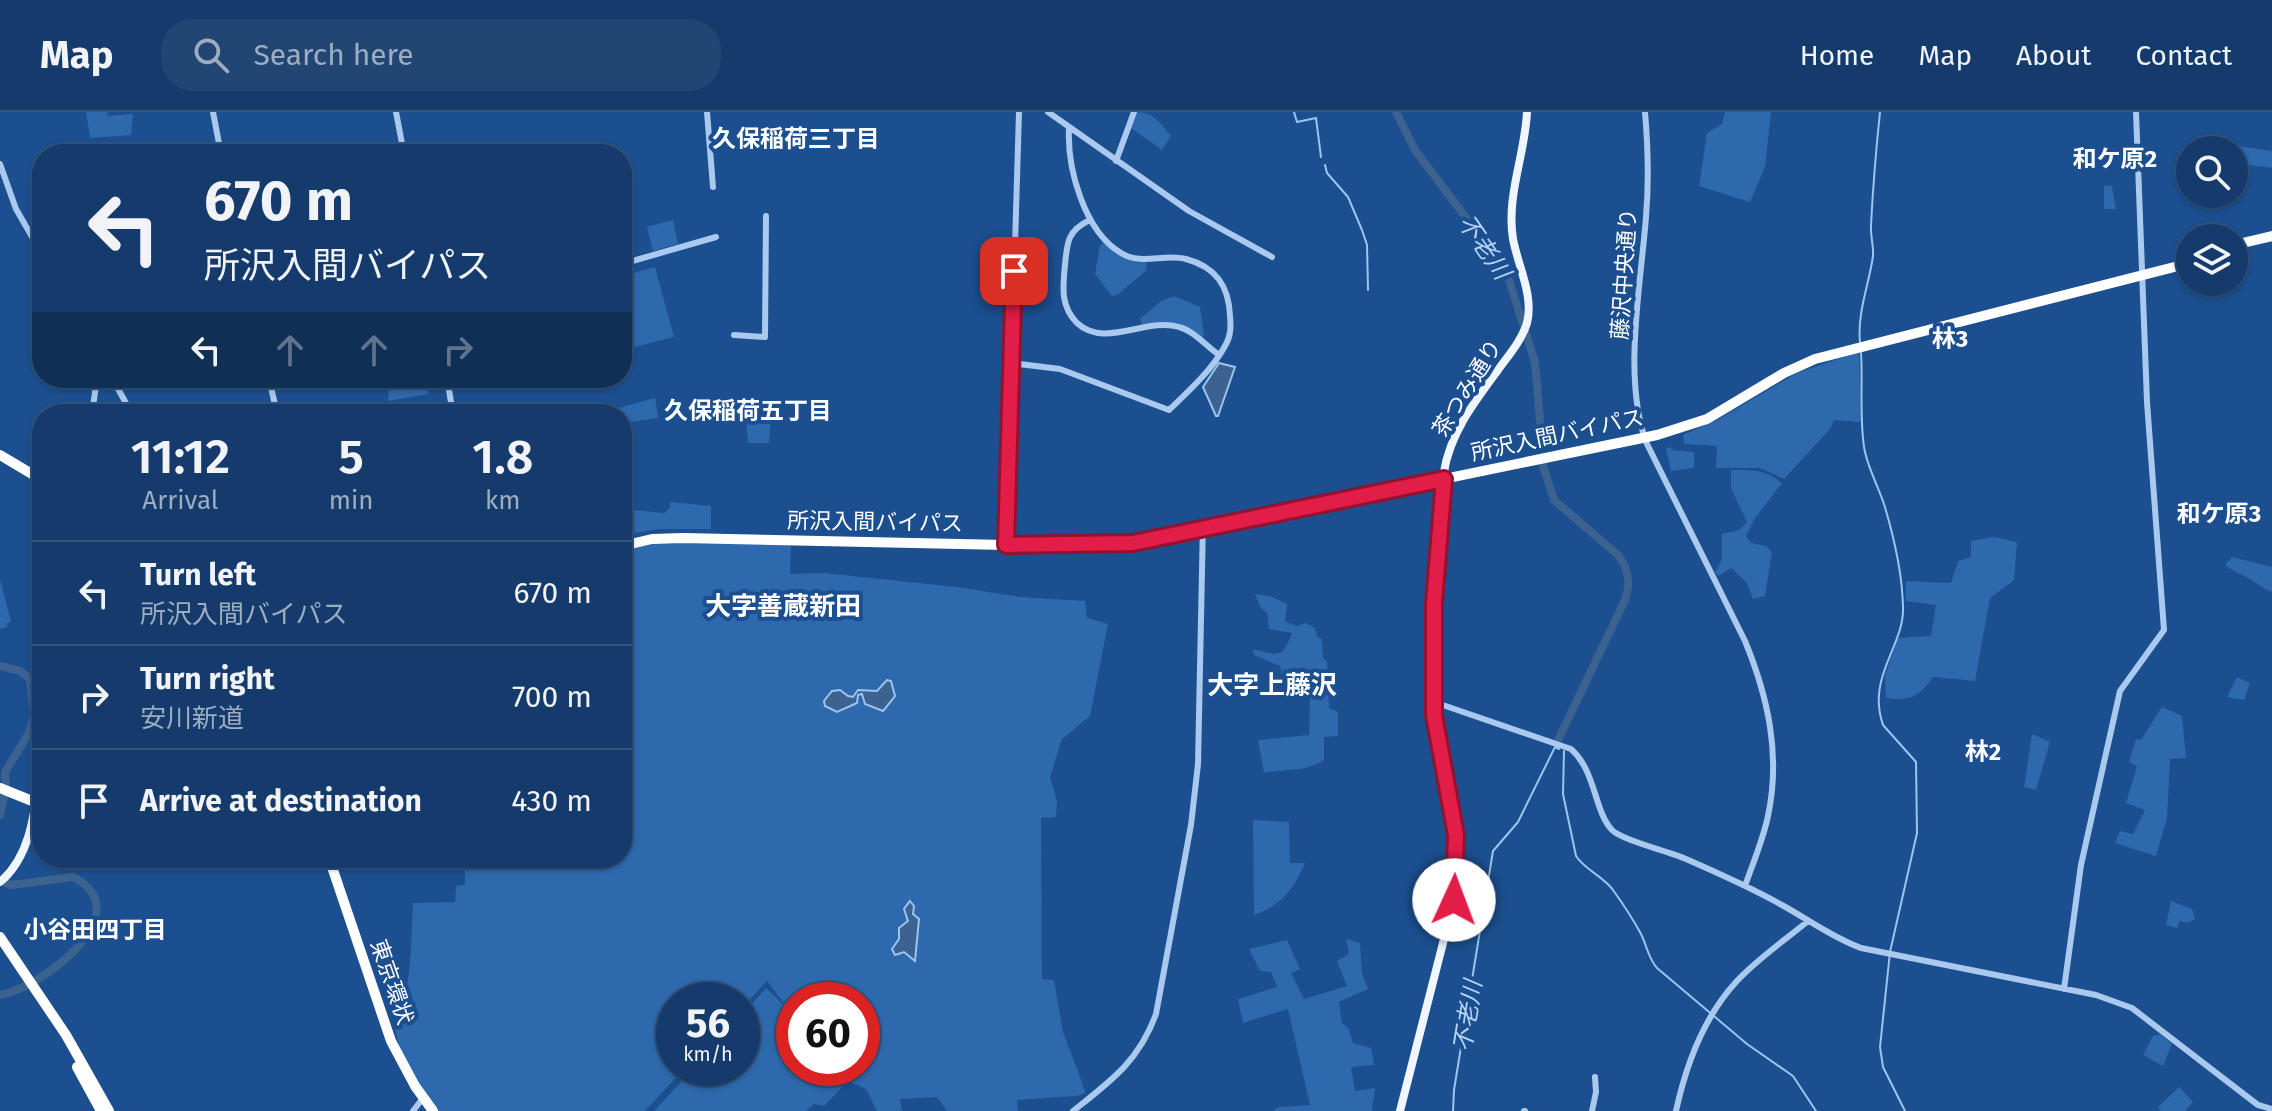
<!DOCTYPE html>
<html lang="en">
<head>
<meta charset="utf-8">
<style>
  :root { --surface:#143b6b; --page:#214673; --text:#f1f3f6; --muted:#9dadc1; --line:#33557e }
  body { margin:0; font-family:"Fira Sans","Noto Sans JP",sans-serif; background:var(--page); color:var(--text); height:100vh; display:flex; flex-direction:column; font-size:30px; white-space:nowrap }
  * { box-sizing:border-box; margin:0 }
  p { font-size:26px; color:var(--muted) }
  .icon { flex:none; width:44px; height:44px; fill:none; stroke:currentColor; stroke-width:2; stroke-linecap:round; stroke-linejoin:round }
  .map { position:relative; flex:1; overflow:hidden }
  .panel { position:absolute; left:32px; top:292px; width:600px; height:464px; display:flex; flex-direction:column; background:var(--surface); border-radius:32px; box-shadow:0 2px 6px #0004,0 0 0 2px var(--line) }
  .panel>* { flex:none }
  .guide { position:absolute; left:32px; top:32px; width:600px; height:244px; border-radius:32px; box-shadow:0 2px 6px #0004,0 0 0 2px var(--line); background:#143b6b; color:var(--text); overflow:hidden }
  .tools { position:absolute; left:2176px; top:24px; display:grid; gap:16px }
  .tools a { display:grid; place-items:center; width:72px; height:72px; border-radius:50%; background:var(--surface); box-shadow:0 2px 6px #0004,0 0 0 2px var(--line); font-size:40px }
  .speed { position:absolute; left:656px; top:870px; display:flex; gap:16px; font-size:40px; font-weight:700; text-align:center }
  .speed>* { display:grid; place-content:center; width:104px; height:104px; border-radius:50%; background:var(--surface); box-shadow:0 2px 6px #0004,0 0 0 2px var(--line); line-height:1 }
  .speed small { font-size:20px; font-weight:400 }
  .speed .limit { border:12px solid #d22; background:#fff; color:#111 }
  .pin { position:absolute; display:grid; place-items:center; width:68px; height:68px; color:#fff; margin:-34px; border-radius:16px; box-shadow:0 4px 12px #0006 }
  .me { position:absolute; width:88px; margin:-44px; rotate:2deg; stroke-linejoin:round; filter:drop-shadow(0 0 6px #0008) }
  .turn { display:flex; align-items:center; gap:28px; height:168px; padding:0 40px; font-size:36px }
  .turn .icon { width:104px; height:104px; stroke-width:2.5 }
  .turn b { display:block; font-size:56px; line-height:68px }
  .lanes { display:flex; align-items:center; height:76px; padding:0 40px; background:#0003; justify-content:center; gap:40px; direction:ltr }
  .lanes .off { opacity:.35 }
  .eta { display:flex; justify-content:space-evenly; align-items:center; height:136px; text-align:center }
  .eta b { font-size:48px; font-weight:600; line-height:56px }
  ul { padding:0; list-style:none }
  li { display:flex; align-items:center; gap:24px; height:104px; padding:0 40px; border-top:2px solid var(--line) }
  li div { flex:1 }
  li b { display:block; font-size:30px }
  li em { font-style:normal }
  header { display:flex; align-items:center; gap:48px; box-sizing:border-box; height:112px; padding:0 40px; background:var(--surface); border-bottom:2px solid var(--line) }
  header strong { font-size:38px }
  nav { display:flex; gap:44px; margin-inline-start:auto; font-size:28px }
  .search { width:560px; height:72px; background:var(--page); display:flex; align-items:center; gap:20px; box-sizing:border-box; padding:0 28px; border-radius:32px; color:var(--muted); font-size:30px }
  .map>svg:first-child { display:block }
</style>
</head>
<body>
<header>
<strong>Map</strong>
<div class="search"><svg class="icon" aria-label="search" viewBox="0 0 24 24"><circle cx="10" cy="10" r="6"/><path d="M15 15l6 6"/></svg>Search here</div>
<nav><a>Home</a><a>Map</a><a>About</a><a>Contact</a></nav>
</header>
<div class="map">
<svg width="2272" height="999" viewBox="0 0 2272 999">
  <rect width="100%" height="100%" fill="#1b4f8f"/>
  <path fill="#2e69ad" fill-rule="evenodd" d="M86,0H107L108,4L133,2L131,23L90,26Z
    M1137,0C1154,0 1161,12 1171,24L1162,38L1131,16Z
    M1725,0H1771L1765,55L1750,90L1699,74L1707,21L1722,12Z
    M2217,31L2272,39V56L2250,53L2247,70L2234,68V38H2216Z
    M2104,74H2112L2116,97H2104Z
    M673,108L678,132L653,139L647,115Z
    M1103,130L1146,150L1147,158L1117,183L1112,184L1095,162L1100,134Z
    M655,155L674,225L630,236L622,203V164Z
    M1174,184L1200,195L1204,223L1201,227L1185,215L1143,214L1140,207L1161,189Z
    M1859,240L1861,310L1834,308L1830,317L1784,367L1760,356H1716L1717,334L1684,332L1683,323L1719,307L1797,261Z
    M394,266H426L428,282L388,289L389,278Z
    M655,286L658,306L622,311V302H615V297Z
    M746,299L771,302L769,331H748Z
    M1670,335L1672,338L1694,340V356L1671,359L1666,336Z
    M1731,358C1752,358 1765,357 1782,371L1755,406L1746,424L1751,431L1766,434L1772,440L1765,484L1753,487L1747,471L1731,456L1718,464L1715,460L1722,448V422L1739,418L1747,410L1731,376Z
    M670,390L711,394V417H660L622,423V397L664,401L670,396Z
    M1994,425L2017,430L2014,468L1990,486L1975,569L1933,565C1920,584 1910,590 1886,586L1885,564L1898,526L1931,524L1936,493L1906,489V469L1951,471L1958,449L1971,445V429Z
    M668,430L791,432L790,462L824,461L956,475L1021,485L1085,489L1087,506L1108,512L1090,604L1062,627L1050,665L1057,689L1056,705L1041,706L1042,867L1054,868L1063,920L1086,981L1076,984L1017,988L1018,999H947L937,985L900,987L902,999H877L866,977L848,969L824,994L814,992L806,999H654L694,956H742V903L766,876L789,898L767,869L742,896V888H674V956H685L645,999H438C419,976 403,951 396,922C394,913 400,901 403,892C412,860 411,825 413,791L455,790L456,774L465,773V746H622V438L642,432ZM794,888H862V956H794Z
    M2232,445L2272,455V480C2263,477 2257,471 2248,466C2240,461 2233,460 2225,453Z
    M0,467L11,510L7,511V515L0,517Z
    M1255,482L1270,484L1287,492L1285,509L1296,514L1306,511L1315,516L1317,525L1322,527L1323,546L1327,549L1329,596L1338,600V624L1324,625V648C1304,661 1287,656 1264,661L1258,628L1309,623L1310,587L1297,577L1309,576L1304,559L1282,563L1280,554L1254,543L1253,537C1278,543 1282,548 1292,521L1269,517L1267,501L1261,496Z
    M2237,565L2250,571L2244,588L2227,585Z
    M2162,595L2182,604L2186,646L2170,647L2167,706L2156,744L2115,731L2120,719L2133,722L2145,698L2126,691L2137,654L2129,650L2136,627L2141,628Z
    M2032,622L2050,630L2036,678L2024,675Z
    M1253,708L1289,710L1290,751H1305C1293,778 1282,793 1254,803Z
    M2171,789L2192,797L2195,807L2187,811L2180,809L2177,816L2166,813Z
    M1346,827L1360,831L1362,862L1368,877L1339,890L1342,911L1348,916L1353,931L1371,936L1374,953L1351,955L1355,979L1375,976L1372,999H1273L1279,995L1310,993L1288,897L1243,911L1238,887L1277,875L1271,860L1260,859L1249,837L1287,828L1300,857L1291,861L1304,887L1347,874L1337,849L1349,842Z
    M2160,922L2172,932L2163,954L2143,943L2153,924Z
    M2179,975L2193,990L2185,999H2161L2158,995Z"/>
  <path fill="#3c6290" stroke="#9cc4f0" stroke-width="2" d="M1219,251L1235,255L1218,304H1216L1203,275Z
    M887,568L891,569L895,584L883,599L865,592L862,582L858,583L857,591L837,600L825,594L824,589L832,579L840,578L848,584L853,585L858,578L877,579Z
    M910,789L914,794L913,802L919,807L915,849L904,840L895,843L892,837L899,827V816L908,809L904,797Z"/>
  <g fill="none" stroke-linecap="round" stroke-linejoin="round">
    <path stroke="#9cc4f0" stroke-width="2" d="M1294,0L1297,10L1316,6L1321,45
      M1325,53L1327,61L1348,85L1362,118L1367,133L1368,178
      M1860,231C1857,200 1869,173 1873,144C1874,134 1870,123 1871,113C1873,75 1876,38 1880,0
      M1861,241C1863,269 1859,314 1865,340C1869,358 1878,374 1884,392C1894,425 1902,459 1903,494C1905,534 1866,564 1883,613L1916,650L1917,721L1890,840L1880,935L1883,955L1905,999
      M1564,639L1563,682L1576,744C1585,758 1603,764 1613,778C1623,792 1633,807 1641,822C1647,834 1648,846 1657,856L1747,932L1793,964L1816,999
      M1453,999L1454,978L1493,739L1518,710L1555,635L1559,637"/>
    <path stroke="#3c6290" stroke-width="8" d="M1396,0L1415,38L1495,144L1509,168L1535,250L1542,333
      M1543,354L1554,388L1618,443C1629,457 1631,471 1625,488L1559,626
      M0,554L20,559L30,567L34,602L29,621L5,660L6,675L0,703
      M0,768L11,773L73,765C142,800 42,876 0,883"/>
    <path stroke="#a9c9ee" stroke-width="6" d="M213,0L221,42
      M396,0L404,42
      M707,0L713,75
      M1048,0L1189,99L1272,145
      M1645,0C1648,35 1649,70 1646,105C1641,172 1622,268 1647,332L1745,529C1768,585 1781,643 1768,704C1763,728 1753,751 1745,774
      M1116,49L1134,0
      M0,52L16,97L42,142
      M1090,108C1068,118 1067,130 1065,153C1063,174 1060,194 1077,211C1105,237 1146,205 1179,215C1194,219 1206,234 1219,243
      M622,152L716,125
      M734,223L765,225L766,104
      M1011,251L1060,257L1169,298C1189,279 1212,258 1225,234C1231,224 1231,215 1230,204C1229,174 1216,155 1186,147C1164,141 1142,154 1121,141C1084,119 1067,56 1069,16
      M112,266L132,302
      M269,266L277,302
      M447,266L453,302
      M92,302L97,266
      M1006,433L1019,0
      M1434,590L1571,637C1596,659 1594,699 1612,718C1623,729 1669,739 1686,747C1718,761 1750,775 1780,792C1808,807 1831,825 1861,836L2096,883L2132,896L2241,980L2258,993L2272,997
      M2064,877L2081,753L2120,579L2164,518L2147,290L2136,0
      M413,999L423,986
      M1073,999C1111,969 1139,949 1156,902L1191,713L1198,652L1203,410
      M1524,999H1525
      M1592,999L1596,980L1595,965
      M1676,999C1686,953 1704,905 1736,870C1757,847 1784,829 1808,809"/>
    <path stroke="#f0f6ff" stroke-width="8" d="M0,770C35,741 35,688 42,646
      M1400,999L1454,788L1456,723L1434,603V491L1444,360C1450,321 1475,289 1498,258C1508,244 1522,228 1527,211C1534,184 1518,154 1513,127C1506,84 1525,43 1527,0"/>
    <path stroke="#fff" stroke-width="10" d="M2234,133L2272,124
      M0,343L42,368
      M622,434L652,427L683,426L1006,433L1133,431L1657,323L1707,307L1784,261L1815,247L2190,151
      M329,746L391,929L415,974L433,999
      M0,825L66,923L109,999
      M77,955L101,999"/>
    <path stroke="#fff" stroke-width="10" d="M0,676L42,693"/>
  </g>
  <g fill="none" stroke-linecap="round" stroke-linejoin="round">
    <defs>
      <path id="route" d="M1014,159L1006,433L1133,431L1444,367L1434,491V603L1456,723L1454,788"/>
    </defs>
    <use href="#route" stroke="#92132f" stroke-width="20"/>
    <use href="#route" stroke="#e11d48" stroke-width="14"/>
  </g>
  <g text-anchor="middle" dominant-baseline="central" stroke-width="8" stroke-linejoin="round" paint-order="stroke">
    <g font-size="22" fill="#fff" stroke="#1b4f8f">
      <text transform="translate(1624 162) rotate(-86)">藤沢中央通り</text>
      <text transform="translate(1467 276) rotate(-58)">茶つみ通り</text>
      <text transform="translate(1557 323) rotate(-12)">所沢入間バイパス</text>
      <text transform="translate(875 410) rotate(1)">所沢入間バイパス</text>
      <text transform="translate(392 870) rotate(71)">東京環状</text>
    </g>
    <g font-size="24" font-weight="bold" fill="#fff" stroke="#1b4f8f">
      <text x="796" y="27">久保稲荷三丁目</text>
      <text x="2115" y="47">和ケ原2</text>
      <text x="1950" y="227">林3</text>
      <text x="748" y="299">久保稲荷五丁目</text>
      <text x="2219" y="402">和ケ原3</text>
      <text x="1983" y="640">林2</text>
      <text x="95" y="818">小谷田四丁目</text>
    </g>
    <g font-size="24" font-style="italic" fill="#b5d3f5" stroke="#1b4f8f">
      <text transform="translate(1484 135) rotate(55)">不老川</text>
      <text transform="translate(1468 904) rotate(-81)">不老川</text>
    </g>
    <g font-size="26" font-weight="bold" fill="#fff" stroke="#1b4f8f">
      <text x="783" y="494">大字善蔵新田</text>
      <text x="1272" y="573">大字上藤沢</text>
    </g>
  </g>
</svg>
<div class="tools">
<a><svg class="icon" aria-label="search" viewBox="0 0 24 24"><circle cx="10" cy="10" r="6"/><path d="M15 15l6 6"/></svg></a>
<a><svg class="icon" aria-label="layers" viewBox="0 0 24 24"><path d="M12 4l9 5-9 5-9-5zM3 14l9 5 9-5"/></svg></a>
</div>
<div class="speed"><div>56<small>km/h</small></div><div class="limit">60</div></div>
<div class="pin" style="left:1014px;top:159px;background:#d93025"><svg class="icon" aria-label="arrive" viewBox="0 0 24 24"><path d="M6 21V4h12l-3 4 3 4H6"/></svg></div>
<svg class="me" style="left:1454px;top:788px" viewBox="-20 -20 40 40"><circle r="19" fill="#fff"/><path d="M0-13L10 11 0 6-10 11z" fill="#e11d48"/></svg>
<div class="guide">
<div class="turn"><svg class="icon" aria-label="left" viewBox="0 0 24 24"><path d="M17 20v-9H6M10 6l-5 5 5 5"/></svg><div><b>670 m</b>所沢入間バイパス</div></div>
<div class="lanes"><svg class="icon" aria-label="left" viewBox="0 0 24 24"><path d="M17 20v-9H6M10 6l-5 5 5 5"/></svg><svg class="icon off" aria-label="ahead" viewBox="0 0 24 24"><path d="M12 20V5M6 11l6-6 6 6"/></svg><svg class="icon off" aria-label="ahead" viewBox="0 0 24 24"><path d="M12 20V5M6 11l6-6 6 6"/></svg><svg class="icon off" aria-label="right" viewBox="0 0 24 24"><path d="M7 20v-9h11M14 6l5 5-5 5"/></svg></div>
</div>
<section class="panel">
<div class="eta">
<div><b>11:12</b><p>Arrival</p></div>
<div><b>5</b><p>min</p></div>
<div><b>1.8</b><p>km</p></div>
</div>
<ul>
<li><svg class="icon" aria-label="left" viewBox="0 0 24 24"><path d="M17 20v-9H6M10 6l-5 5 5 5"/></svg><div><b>Turn left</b><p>所沢入間バイパス</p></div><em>670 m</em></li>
<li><svg class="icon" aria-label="right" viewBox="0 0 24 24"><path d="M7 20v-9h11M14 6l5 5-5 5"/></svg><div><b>Turn right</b><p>安川新道</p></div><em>700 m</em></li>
<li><svg class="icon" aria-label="arrive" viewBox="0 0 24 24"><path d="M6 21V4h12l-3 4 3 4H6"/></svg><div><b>Arrive at destination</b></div><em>430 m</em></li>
</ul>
</section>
</div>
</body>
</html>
